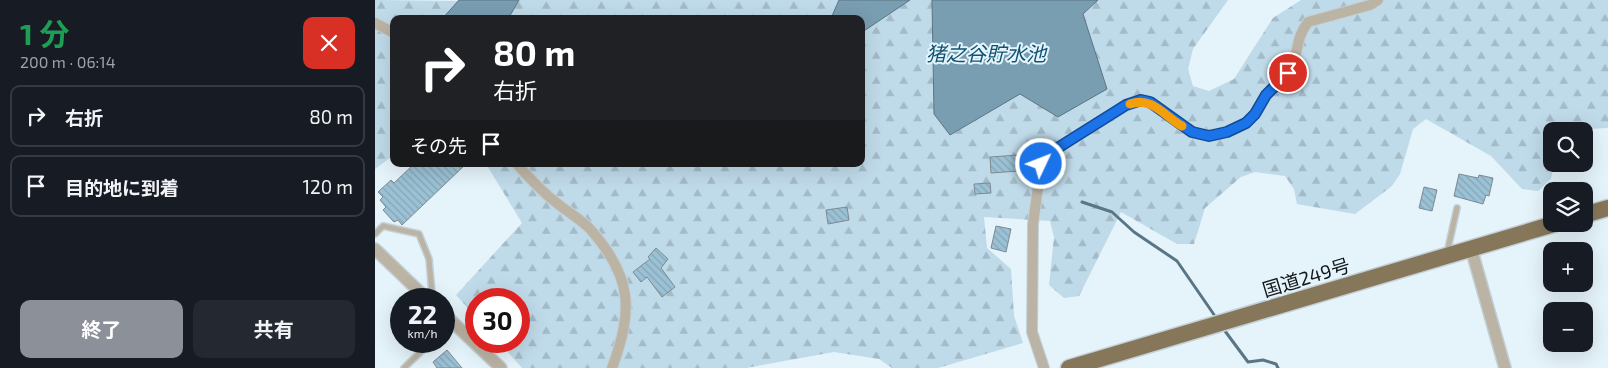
<!DOCTYPE html>
<html lang="ja">
<head>
<meta charset="utf-8">
<style>
  :root { --surface:#171b24; --page:#242831; --text:#f1f3f6; --muted:#9ea1a6; --line:#363941; --accent:#8c9099 }
  body { margin:0; font-family:"Exo 2","Noto Sans JP",sans-serif; background:var(--page); color:var(--text); height:100vh; display:flex; flex-direction:column; font-size:19px; white-space:nowrap }
  * { box-sizing:border-box; margin:0 }
  p { font-size:16px; color:var(--muted) }
  .icon { flex:none; width:28px; height:28px; fill:none; stroke:currentColor; stroke-width:2; stroke-linecap:round; stroke-linejoin:round }
  .map { position:relative; flex:1; overflow:hidden }
  .sheet { display:flex; flex-direction:column; background:var(--surface); width:375px }
  .sheet>* { flex:none }
  .hud { position:absolute; left:15px; top:15px; width:475px; height:152px; border-radius:10px; box-shadow:0 5px 20px #0002; background:#202124; color:#fff; overflow:hidden }
  .buttons { position:absolute; left:1168px; top:122px; display:grid; gap:10px }
  .buttons a { display:grid; place-items:center; width:50px; height:50px; border-radius:10px; background:var(--surface); box-shadow:0 5px 20px #0002; font-size:25px }
  .speed { position:absolute; left:15px; top:288px; display:flex; gap:10px; font-size:25px; font-weight:700; text-align:center }
  .speed>* { display:grid; place-content:center; width:65px; height:65px; border-radius:50%; background:var(--surface); box-shadow:0 5px 20px #0002; line-height:1 }
  .speed small { font-size:12px; font-weight:400 }
  .speed .limit { border:8px solid #d22; background:#fff; color:#111 }
  .pin { position:absolute; display:grid; place-items:center; width:42px; height:42px; color:#fff; margin:-21px; border:2px solid #fff; border-radius:50%; box-shadow:0 1px 5px #0007 }
  .me { position:absolute; width:55px; margin:-28px; rotate:47deg; stroke-linejoin:round; filter:drop-shadow(0 0 4px #0008) }
  .turn { display:flex; align-items:center; gap:18px; height:105px; padding:0 20px; font-size:22px }
  .turn .icon { width:65px; height:65px; stroke-width:2.5 }
  .turn b { display:block; font-size:35px; line-height:42px }
  .then { display:flex; align-items:center; height:48px; padding:0 20px; background:#0003; gap:10px; font-size:19px }
  .round { display:grid; place-items:center; flex:none; width:52px; height:52px; border-radius:10px; background:var(--page) }
  .summary { display:flex; align-items:center; justify-content:space-between; height:85px; padding:0 20px }
  h1 { font-size:30px; font-weight:700; line-height:38px; color:#1e9e55 }
  .button { display:flex; gap:10px; margin-top:auto; padding:10px 20px }
  .button a { flex:1; height:58px; border-radius:10px; background:var(--accent); color:#fff; font-size:20px; font-weight:700; line-height:58px; text-align:center }
  .button a+a { background:var(--page); color:var(--text) }
  ul { padding:0; list-style:none }
  li { display:flex; align-items:center; gap:15px; height:62px; margin:0 10px 8px; padding:0 10px; border:2px solid var(--line); border-radius:10px }
  li div { flex:1 }
  li b { display:block; font-size:19px }
  li em { font-style:normal }
  main { display:flex; flex:1; min-height:0 }
  .map>svg:first-child { display:block }
</style>
</head>
<body>
<main>
<section class="sheet">
<div class="summary"><div><h1>1 分</h1><p>200 m · 06:14</p></div><a class="round" style="background:#d93025;color:#fff"><svg class="icon" aria-label="close" viewBox="0 0 24 24"><path d="M6 6l12 12M18 6L6 18"/></svg></a></div>
<ul>
<li><svg class="icon" aria-label="right" viewBox="0 0 24 24"><path d="M7 20v-9h11M14 6l5 5-5 5"/></svg><div><b>右折</b></div><em>80 m</em></li>
<li><svg class="icon" aria-label="arrive" viewBox="0 0 24 24"><path d="M6 21V4h12l-3 4 3 4H6"/></svg><div><b>目的地に到着</b></div><em>120 m</em></li>
</ul>
<div class="button"><a>終了</a><a>共有</a></div>
</section>
<div class="map">
<svg width="1233" height="368" viewBox="0 0 1233 368">
  <defs>
    <pattern id="forest-firs" width="22" height="20" patternUnits="userSpaceOnUse" patternTransform="scale(1.25)"><rect width="22" height="20" fill="#bfdae9"/><path d="M5 1l3.5 6h-7zM16 11l3.5 6h-7z" fill="#a3bac7"/></pattern>
    <pattern id="building-back-hatch" width="6" height="6" patternUnits="userSpaceOnUse" patternTransform="scale(1.25)"><rect width="6" height="6" fill="#9bc1d5"/><path d="M-1 5l2 2M0 0l6 6M5-1l2 2" fill="none" stroke="#84a5b6"/></pattern>
  </defs>
  <rect width="100%" height="100%" fill="#e5f3fb"/>
  <path fill="url(#forest-firs)" d="M0,0L85,1L67,19H19V155L0,169Z
    M144,0H464L457,16L453,19H133Z
    M535,0H557L575,135L645,94L683,117L718,47L708,14L723,0H853L818,49L813,69L818,86L834,91L859,79L898,18L926,0H1233V128L1176,131V164H1179L1176,179L1163,191L1147,189L1116,156L1051,119L1038,129L1025,174L1017,186L980,214L922,204L919,189L910,176L880,172L866,177L830,208L819,244H802L746,212L704,296L689,298L674,285L679,237L675,221L609,217L612,248L636,269L639,316L648,343L563,368H517L504,359L459,352L371,368H147L123,341H144V299H101V317L81,295L147,223L111,164H486V33Z"/>
  <path fill="#799db1" stroke="#5a7584" d="M84,0H144L133,19H67Z
    M464,0H535L486,33V19H453L457,16Z
    M557,0H723L708,14L732,89L683,117L645,94L575,135L559,114Z"/>
  <g fill="none" stroke-linecap="round" stroke-linejoin="round">
    <path stroke="#5a7584" stroke-width="3" d="M707,202L737,212L759,232L802,261L842,319
      M847,327L873,362L888,360L901,364L903,368"/>
  </g>
  <path fill="url(#building-back-hatch)" stroke="#7e8a91" d="M643,155L644,171L616,173L615,157Z
    M39,164H91L27,225L23,220L19,222L8,210L11,207L5,200L8,197L3,192L16,180L19,183Z
    M1084,174L1103,178L1104,175L1118,178L1114,196L1111,195L1108,204L1079,196Z
    M615,183L616,193L600,194L599,184Z
    M1049,187L1062,190L1057,211L1044,208Z
    M472,207L474,220L453,224L451,210Z
    M621,226L636,229L631,252L616,248Z
    M281,248L293,259L286,268L300,287L287,297L272,277L266,282L258,272L275,259L273,257Z
    M72,350L87,368H62L58,362Z"/>
  <g fill="none" stroke-linecap="round" stroke-linejoin="round">
    <defs>
      <path id="service" d="M0,234L8,226L44,234L54,259L57,293L52,298
        M1072,253L1082,208
        M69,330L77,322
        M29,368L57,341"/>
      <path id="minor" d="M0,23L19,33
        M142,164C155,179 167,192 183,204C194,213 207,220 216,230C258,278 258,311 237,368
        M669,368L657,332L658,224L666,164L673,154L751,105C756,103 761,101 766,101C791,99 805,147 852,132C858,129 867,126 872,122C882,114 884,102 892,94C901,83 914,75 919,61C924,45 922,37 933,22L995,5L1003,0"/>
      <path id="tertiary" d="M1096,248L1130,368
        M0,249L52,299
        M69,314L126,368"/>
      <path id="trunk" d="M1209,215L1233,208
        M694,368L1179,224"/>
    </defs>
    <use href="#service" stroke="#c3d0d7" stroke-width="8"/>
    <use href="#minor" stroke="#c3d0d7" stroke-width="12"/>
    <use href="#tertiary" stroke="#c3d0d7" stroke-width="14"/>
    <use href="#trunk" stroke="#c3d0d7" stroke-width="19"/>
    <use href="#service" stroke="#bbb4a5" stroke-width="5"/>
    <use href="#minor" stroke="#bbb4a5" stroke-width="10"/>
    <use href="#tertiary" stroke="#bbb4a5" stroke-width="11"/>
    <use href="#trunk" stroke="#86775a" stroke-width="16"/>
  </g>
  <g fill="none" stroke-linecap="round" stroke-linejoin="round">
    <defs>
      <path id="route" d="M666,164L673,154L751,105L766,100L775,102L817,132L834,136L852,132L871,123L880,114L891,95L913,73"/>
    </defs>
    <use href="#route" stroke="#114b97" stroke-width="12"/>
    <use href="#route" stroke="#1a73e8" stroke-width="9"/>
    <path stroke="#f59e0b" stroke-width="9" d="M755,104C777,96 789,116 807,126"/>
  </g>
  <g text-anchor="middle" dominant-baseline="central" stroke-width="4" stroke-linejoin="round" paint-order="stroke">
    <g font-size="19" fill="#12171a" stroke="#e5f3fb">
      <text transform="translate(931 277) rotate(-17)">国道249号</text>
    </g>
    <g font-size="20" font-style="italic" fill="#0e5471" stroke="#e5f3fb">
      <text x="611" y="53">猪之谷貯水池</text>
    </g>
  </g>
</svg>
<div class="buttons">
<a><svg class="icon" aria-label="search" viewBox="0 0 24 24"><circle cx="10" cy="10" r="6"/><path d="M15 15l6 6"/></svg></a>
<a><svg class="icon" aria-label="layers" viewBox="0 0 24 24"><path d="M12 4l9 5-9 5-9-5zM3 14l9 5 9-5"/></svg></a>
<a>+</a>
<a>−</a>
</div>
<div class="speed"><div>22<small>km/h</small></div><div class="limit">30</div></div>
<div class="pin" style="left:913px;top:73px;background:#d93025"><svg class="icon" aria-label="arrive" viewBox="0 0 24 24"><path d="M6 21V4h12l-3 4 3 4H6"/></svg></div>
<svg class="me" style="left:666px;top:164px" viewBox="-20 -20 40 40"><circle r="17" fill="#1a73e8" stroke="#fff" stroke-width="3"/><path d="M0-11L8 9 0 5-8 9z" fill="#fff"/></svg>
<div class="hud">
<div class="turn"><svg class="icon" aria-label="right" viewBox="0 0 24 24"><path d="M7 20v-9h11M14 6l5 5-5 5"/></svg><div><b>80 m</b>右折</div></div>
<div class="then">その先<svg class="icon" aria-label="arrive" viewBox="0 0 24 24"><path d="M6 21V4h12l-3 4 3 4H6"/></svg></div>
</div>
</div>
</main>
</body>
</html>
